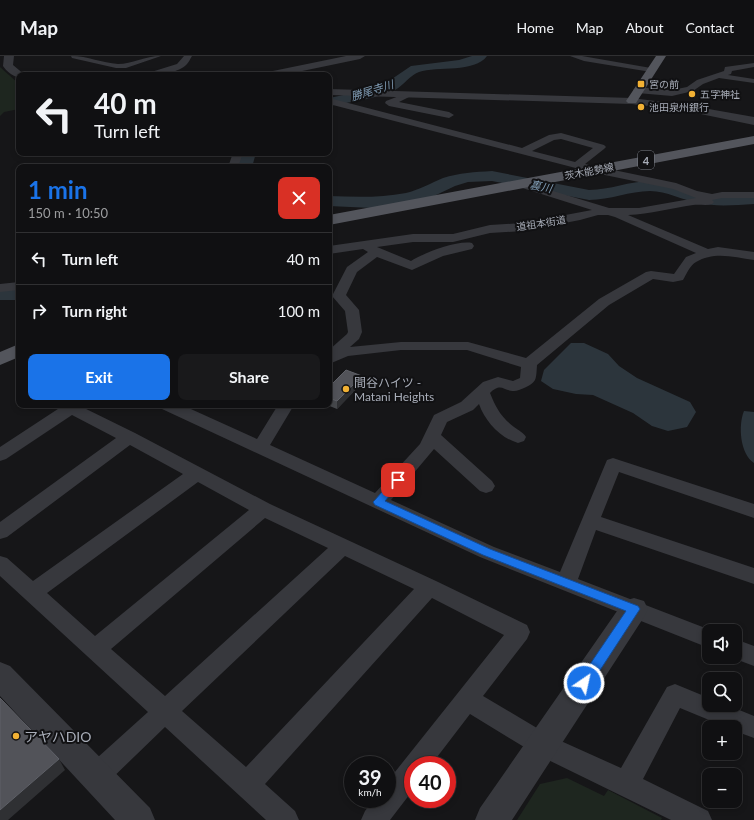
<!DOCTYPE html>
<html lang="en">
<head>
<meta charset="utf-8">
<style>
  :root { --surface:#101012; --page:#19191b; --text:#f1f3f6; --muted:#9c9d9f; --line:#303032; --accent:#1a73e8 }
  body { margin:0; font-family:Lato,"Noto Sans JP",sans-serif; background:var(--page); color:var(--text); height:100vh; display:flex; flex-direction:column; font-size:15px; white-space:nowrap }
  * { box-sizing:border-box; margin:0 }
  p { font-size:13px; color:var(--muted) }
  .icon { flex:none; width:22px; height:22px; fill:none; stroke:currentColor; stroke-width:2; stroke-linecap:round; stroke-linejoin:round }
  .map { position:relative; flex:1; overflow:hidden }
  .side { position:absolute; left:16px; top:108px; width:316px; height:244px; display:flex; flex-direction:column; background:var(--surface); border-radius:8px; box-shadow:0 2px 6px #0003,0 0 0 1px var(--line) }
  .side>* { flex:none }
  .hud { position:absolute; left:16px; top:16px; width:316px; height:84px; border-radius:8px; box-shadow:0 2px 6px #0003,0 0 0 1px var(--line); background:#101012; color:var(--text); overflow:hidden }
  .controls { position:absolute; left:702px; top:568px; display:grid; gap:8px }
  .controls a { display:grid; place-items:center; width:40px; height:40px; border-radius:8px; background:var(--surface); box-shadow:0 2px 6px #0003,0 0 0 1px var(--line); font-size:20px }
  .speed { position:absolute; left:344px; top:700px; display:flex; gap:8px; font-size:20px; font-weight:700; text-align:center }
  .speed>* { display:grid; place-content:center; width:52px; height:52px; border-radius:50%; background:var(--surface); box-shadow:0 2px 6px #0003,0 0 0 1px var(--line); line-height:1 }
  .speed small { font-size:10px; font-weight:400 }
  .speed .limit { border:6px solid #d22; background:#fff; color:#111 }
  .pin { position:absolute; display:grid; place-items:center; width:34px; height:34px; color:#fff; margin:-17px; border-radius:8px; box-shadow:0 2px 6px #0006 }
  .me { position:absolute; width:44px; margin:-22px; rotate:34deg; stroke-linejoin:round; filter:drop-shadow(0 0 3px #0008) }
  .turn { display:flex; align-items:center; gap:14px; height:84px; padding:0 12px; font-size:18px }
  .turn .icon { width:52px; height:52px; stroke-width:2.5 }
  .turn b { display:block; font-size:28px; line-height:34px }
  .round { display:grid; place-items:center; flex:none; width:42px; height:42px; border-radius:8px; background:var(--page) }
  .overview { display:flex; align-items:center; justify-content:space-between; height:68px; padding:0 12px }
  h1 { font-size:24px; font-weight:700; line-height:30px; color:var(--accent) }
  .primary-button { display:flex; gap:8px; margin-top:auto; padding:8px 12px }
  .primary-button a { flex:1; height:46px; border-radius:8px; background:var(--accent); color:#fff; font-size:16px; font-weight:700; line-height:46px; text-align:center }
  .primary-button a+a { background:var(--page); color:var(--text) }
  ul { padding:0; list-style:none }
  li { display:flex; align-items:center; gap:12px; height:52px; padding:0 12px; border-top:1px solid var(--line) }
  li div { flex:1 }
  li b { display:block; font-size:15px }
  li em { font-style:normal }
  header { display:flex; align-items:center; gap:24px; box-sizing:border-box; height:56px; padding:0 20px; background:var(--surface); border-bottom:1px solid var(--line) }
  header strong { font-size:19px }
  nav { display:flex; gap:22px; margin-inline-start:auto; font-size:14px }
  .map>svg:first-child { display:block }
</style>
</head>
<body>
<header>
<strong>Map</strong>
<nav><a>Home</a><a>Map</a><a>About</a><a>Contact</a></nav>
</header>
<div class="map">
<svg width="754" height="764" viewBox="0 0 754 764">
  <rect width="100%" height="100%" fill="#161618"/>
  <path fill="#1e261f" d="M0,11L19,28V53L4,56L0,60Z
    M567,722L604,740L608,734L662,762L661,764H517L540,728Z"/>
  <path fill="#2c353c" d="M571,287H584L608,298L619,310L637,322L690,346L696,356L687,371L668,375L652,370L633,357L593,339L576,338L553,333L541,325L544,314Z
    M744,355L754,356V407C740,398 738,369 744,355Z"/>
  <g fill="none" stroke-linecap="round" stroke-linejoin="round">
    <path fill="#2c353c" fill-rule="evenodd" d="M472,0H487C475,17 437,10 419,16C410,19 404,29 395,34C375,43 351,46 329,50V42L363,35L383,29L411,10L459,4Z
      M240,97H256L252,111H236Z
      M492,115L589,134C610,134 630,125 650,125C668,125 684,133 701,137C719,141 736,139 754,138V148C735,149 717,151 698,147C682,144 667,135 650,135C630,135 610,144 589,144L492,125L468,126L455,130L434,140L408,147L372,152L329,150V140C355,141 380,142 406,137C419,134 431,127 443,122C459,117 475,116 492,115Z
      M0,232H19V244H0Z"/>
    <path fill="#37383d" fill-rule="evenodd" d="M71,0C88,0 102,7 118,8C132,8 145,0 161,0L126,12H116L72,2Z
      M184,0H192C190,3 189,6 187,8C180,17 157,19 147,19L148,17L177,8Z
      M570,0H582L651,12L655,14L651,16L584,5Z
      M754,7V11L732,15L731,18L728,19L754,23V27L719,22L703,28L693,35L672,40L637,37L633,34L637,31L672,34L687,31L697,24L724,15L725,11Z
      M407,37L410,38L411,40L399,46L449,56L454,59L449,62L389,50L385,47L386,45Z
      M329,42L522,92L549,79L561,77L604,89L606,91L604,93L585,108L676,127L697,135L712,138L722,136H754V142H722L712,144L714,146L712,148C706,150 700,148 693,149C672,152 650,158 628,159L708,193L718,191L754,196V204C734,201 714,195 696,206C690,209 686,219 683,224L673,226L653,223L609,249L537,309C536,324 537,326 524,332C521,333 517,335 514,335C503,335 501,326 490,337C496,352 501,361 514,371C519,375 523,376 526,381L524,385L518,387C500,382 485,365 479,348L473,354L447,366L441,379L492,425L495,430L492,435L486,437L480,435L434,393L391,444L494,491L560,516L607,404L613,402L619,404L754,448V462L619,416L601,461L754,512V528L596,474L578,523L713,575H709V592L480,501L162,353L160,349H182L257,383L278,349H294L270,389L375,437L420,388L434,359L461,346L483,326L498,321L513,325L520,322L521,311L467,294H401L348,300L329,308V294L347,278L348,276L345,255L332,240L347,211L368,196L363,193L329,198V190L413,178H453L490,169L523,167L592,154L516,130L515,128L516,126L520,125L609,152H639L696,142L673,133L595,117L329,48ZM561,83L593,92L575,106L532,95L554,84ZM598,159H608L615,161L696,197L686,201L674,218L651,215L646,216L599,243L526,302L468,286H401L350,291L359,283L362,276L359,254L346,239L357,216L377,201L412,214L443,200L472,193L474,190L472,187C457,184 424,197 411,205L377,191L413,186H453L490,177L523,175L580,164Z
      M233,97H243L238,111H228Z
      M19,226V234L0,236V228Z
      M64,349H78L135,377L270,448L436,525L527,569L530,576L527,583L483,640L552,681L621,712L667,631L675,628L709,642V649H727L754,660V682L735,675V671H726L680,652L643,723L708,755L712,764H671L534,697L470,658L431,709H413V734L390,764H361L365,755L374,743H387V726L504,579L432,542L265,728L295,755L299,764H266L165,671L105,729L96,733L87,729L83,720L87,711L148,656L0,520V500L7,502L33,525L183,418L130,389L7,481L0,483V466L116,382L72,359L6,403L0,405V391ZM198,426L249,454L95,580L47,537ZM265,462L328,492L165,640L111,593ZM345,500L414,533L246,711L182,655Z
      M735,583L754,590V610L730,601H735Z"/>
    <path fill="#37383d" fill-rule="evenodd" d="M4,0H14L13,9L25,19H19V22C13,20 6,15 3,10Z
      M346,0H365L360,3L283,19H263L268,16Z
      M329,33L632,42L686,49L754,61V69L686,55L632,48L329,39Z
      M634,542L644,545L648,553L644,561L512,764H475L480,752L624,545Z
      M0,606L10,610L150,752L155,764H115L0,640Z"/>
    <path fill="#53555c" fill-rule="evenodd" d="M656,0H666L636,47H628L626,45Z
      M754,80V88L329,169V159Z
      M19,288V301L0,309V296Z"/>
  </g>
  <path fill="#47494d" d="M362,327L337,353L327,349H329V331Z"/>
  <path fill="#2f3033" d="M362,320V327L337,353V345Z
    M59,703L65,714L8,764H0V754Z"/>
  <path fill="#525359" stroke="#5f6168" d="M346,314L362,320L337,345L329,342V331Z
    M0,642L59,703L0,754Z"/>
  <path fill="#1a73e8" stroke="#114b97" d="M398,421L403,424L385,445L490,493L638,550L640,553L638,556L589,631L584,633L580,631L578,627L580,623L626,555L483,499L375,449L373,446L375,444L394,422Z"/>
  <g fill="#f2b134" stroke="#111113" stroke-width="1.5">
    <rect x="637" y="24" width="8" height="8" rx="2"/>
    <circle cx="692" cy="38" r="4"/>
    <circle cx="641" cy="51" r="4"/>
    <circle cx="346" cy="333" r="4"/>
    <circle cx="16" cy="680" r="4"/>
  </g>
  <g text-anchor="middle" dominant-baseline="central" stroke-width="4" stroke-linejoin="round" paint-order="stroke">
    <g font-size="10" fill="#a8adb8" stroke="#111113" text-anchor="start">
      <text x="649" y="28">宮の前</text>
      <text x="700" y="38">五字神社</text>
      <text x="649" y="51">池田泉州銀行</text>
    </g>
    <g font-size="10" fill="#a8adb8" stroke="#111113">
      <text transform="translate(589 115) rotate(-11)">茨木能勢線</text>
      <text transform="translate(541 167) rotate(-9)">道祖本街道</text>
    </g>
    <g font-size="11" font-style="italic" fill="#7f9bb3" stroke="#111113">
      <text transform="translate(372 34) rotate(-17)">勝尾寺川</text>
      <text transform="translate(541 130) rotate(11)">裏川</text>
    </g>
    <rect fill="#111113" stroke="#7b7e86" stroke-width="1" x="638" y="95" width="16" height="18" rx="3"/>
    <g font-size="11" font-weight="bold" fill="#a8adb8">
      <text x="646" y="104">4</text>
    </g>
    <g font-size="12" fill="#a8adb8" stroke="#111113" text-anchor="start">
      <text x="354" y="326">間谷ハイツ -<tspan x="354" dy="14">Matani Heights</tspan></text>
    </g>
    <g font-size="14" fill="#a8adb8" stroke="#111113" text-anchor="start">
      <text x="24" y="680">アヤハDIO</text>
    </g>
  </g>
</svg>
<div class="controls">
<a><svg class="icon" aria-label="sound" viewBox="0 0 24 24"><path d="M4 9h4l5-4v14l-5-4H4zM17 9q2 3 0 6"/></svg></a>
<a><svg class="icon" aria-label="search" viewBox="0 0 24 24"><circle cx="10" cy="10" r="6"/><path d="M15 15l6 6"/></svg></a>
<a>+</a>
<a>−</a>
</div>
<div class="speed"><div>39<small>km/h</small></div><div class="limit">40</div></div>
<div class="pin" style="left:398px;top:424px;background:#d93025"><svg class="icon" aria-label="arrive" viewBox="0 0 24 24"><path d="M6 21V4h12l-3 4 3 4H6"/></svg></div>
<svg class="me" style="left:584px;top:627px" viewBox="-20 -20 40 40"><circle r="17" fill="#1a73e8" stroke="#fff" stroke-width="3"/><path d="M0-11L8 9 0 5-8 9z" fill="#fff"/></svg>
<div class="hud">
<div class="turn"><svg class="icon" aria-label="left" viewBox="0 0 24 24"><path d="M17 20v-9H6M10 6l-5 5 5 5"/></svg><div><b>40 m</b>Turn left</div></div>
</div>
<section class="side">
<div class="overview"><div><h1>1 min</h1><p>150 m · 10:50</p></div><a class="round" style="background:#d93025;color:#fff"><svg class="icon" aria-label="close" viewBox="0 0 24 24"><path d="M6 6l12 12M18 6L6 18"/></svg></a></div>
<ul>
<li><svg class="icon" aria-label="left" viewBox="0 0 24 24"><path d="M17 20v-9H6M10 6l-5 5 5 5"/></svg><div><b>Turn left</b></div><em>40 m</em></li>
<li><svg class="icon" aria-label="right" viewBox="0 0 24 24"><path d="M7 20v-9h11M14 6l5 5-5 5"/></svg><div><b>Turn right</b></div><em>100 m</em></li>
</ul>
<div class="primary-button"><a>Exit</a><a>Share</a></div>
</section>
</div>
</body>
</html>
